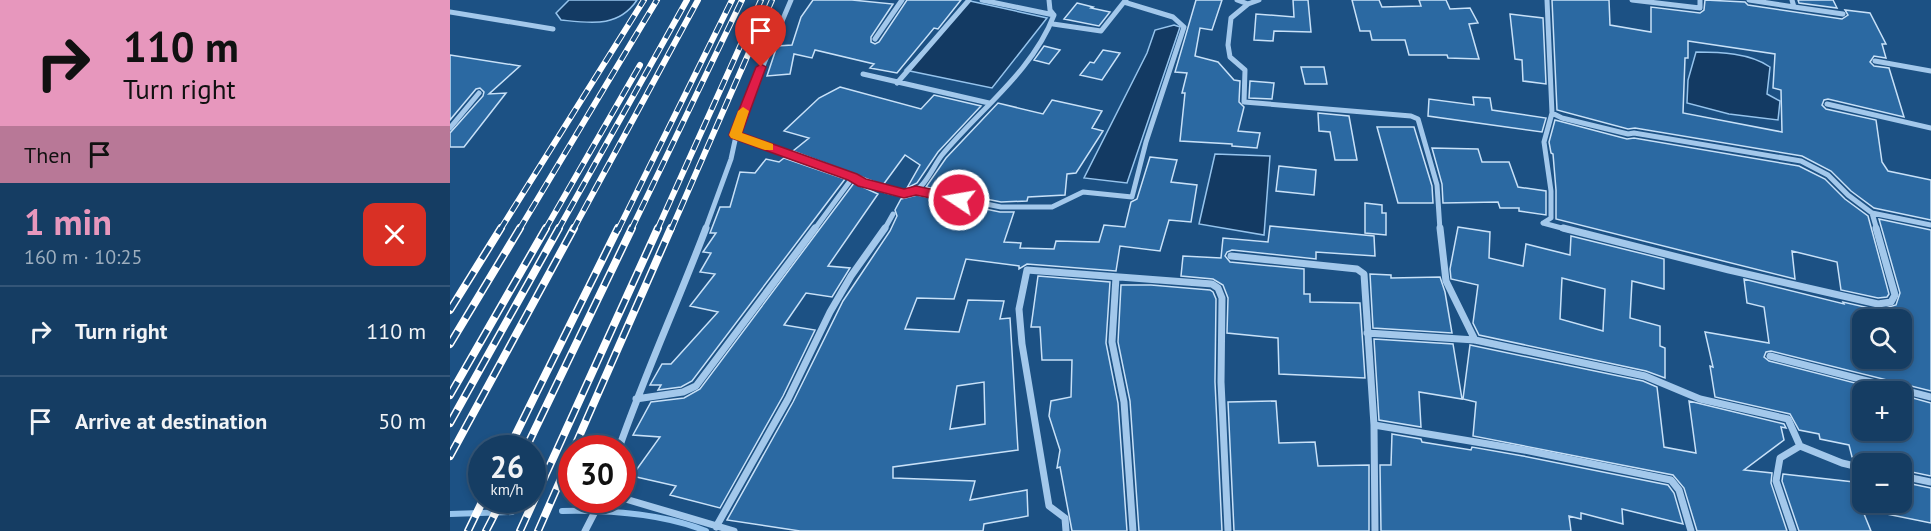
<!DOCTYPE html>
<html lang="en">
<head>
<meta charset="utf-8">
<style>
  :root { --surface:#153d63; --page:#1e4469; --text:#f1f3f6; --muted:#9daebe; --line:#345678; --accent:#e797bd }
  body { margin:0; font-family:"PT Sans",sans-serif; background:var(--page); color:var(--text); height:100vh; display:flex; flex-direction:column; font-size:22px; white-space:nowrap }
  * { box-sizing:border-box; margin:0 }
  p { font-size:20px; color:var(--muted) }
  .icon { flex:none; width:33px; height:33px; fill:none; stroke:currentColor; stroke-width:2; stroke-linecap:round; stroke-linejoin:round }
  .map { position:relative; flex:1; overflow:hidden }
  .panel { display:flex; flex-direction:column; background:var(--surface); width:450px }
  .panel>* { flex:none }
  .hud { background:#e797bd; color:#111; overflow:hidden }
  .fabs { position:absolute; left:1402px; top:309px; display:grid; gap:12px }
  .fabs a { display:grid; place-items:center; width:60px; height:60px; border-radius:12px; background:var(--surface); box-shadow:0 3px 9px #0003,0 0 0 2px var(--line); font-size:30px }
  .speed { position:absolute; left:18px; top:435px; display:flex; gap:12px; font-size:30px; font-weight:700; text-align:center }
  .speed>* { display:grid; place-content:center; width:78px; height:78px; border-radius:50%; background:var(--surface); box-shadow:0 3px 9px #0003,0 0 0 2px var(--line); line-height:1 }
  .speed small { font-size:15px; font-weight:400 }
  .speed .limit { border:9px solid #d22; background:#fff; color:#111 }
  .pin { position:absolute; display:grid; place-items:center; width:51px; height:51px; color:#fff; margin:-62px -26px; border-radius:50% 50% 50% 0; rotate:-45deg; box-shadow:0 0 6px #0007 }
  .pin .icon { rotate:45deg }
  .me { position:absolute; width:66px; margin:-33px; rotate:282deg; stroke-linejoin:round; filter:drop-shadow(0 0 4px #0008) }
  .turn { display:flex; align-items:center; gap:21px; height:126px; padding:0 24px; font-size:27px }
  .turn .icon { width:78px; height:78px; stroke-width:2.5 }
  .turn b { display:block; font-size:42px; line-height:51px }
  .then { display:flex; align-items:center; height:57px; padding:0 24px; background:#0003; gap:12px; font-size:22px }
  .round { display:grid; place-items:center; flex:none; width:63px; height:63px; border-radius:12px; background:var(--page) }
  .overview { display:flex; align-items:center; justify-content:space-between; height:102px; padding:0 24px }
  h1 { font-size:36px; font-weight:700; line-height:45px; color:var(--accent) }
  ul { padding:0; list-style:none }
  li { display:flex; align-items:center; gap:18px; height:90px; padding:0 24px; border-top:2px solid var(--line) }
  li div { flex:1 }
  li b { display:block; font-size:22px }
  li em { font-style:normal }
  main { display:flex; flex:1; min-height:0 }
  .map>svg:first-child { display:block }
</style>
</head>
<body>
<main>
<section class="panel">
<div class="hud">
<div class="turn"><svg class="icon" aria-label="right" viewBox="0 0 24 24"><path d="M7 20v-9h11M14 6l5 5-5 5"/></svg><div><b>110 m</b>Turn right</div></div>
<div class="then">Then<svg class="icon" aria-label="arrive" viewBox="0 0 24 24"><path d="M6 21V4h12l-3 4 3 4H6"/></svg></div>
</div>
<div class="overview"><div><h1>1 min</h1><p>160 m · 10:25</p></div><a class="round" style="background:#d93025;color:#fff"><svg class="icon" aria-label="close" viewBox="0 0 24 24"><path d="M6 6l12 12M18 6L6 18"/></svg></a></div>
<ul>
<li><svg class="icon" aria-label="right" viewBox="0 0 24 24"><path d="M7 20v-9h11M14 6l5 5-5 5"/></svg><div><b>Turn right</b></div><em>110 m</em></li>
<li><svg class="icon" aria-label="arrive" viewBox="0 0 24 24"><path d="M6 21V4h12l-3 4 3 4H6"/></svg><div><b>Arrive at destination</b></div><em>50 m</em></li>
</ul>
</section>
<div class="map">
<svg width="1481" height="531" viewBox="0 0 1481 531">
  <rect width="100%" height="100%" fill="#1c5184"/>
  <path fill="#133a63" stroke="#96c4ed" stroke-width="1.5" d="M119,0H187C168,28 141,23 111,20L106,13Z
    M520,1L597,18L542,88L455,70Z
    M724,25L730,27L677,183L634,178L697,53L705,30Z
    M1246,52C1270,52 1300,53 1320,67L1317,94L1330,101L1328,120L1279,114L1237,103L1238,80Z
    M765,154L820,156L814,235L749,224Z"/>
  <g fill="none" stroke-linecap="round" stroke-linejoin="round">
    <path stroke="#96c4ed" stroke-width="6" d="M112,511C160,510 211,513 256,531
      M0,514L62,512"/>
  </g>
  <path fill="#2b69a2" stroke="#c8e1f8" stroke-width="1.5" fill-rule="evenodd" d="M363,0H402L443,4L421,37V42L425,44L429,42L457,0H511L488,29L484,28L447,73L420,68L424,64L365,50L362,58L344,54L340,74L317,76L327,46L342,45L351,17Z
    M746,0H772L762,30L750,28L745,56L768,62L784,80L790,81L789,102L794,107L788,131L810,133L807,148L782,146V144L730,141L735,93H732L737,73L725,72Z
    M843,0H858L861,32L824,31L823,41L804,40L806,14L844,17Z
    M902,0H929L932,7L971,6L969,0H996L1000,9L1020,8L1028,23L1019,24L1029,59L998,58L997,55H959L955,40H922L920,31H910Z
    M1102,0H1159L1160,25L1201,32V7L1250,13L1254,10L1255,0L1295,2L1298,5L1392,19L1398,15L1395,10L1420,13L1436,44H1432L1436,58L1424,56L1420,62L1424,66L1439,68L1454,117L1378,99L1374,100L1372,105L1376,109L1426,120L1432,162L1438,171L1481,180V220L1424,208L1401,191L1381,171L1352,156L1185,128L1178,129L1107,110ZM1238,41L1325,54L1323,88L1331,90L1332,132L1233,113L1235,58H1238Z
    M1348,0H1383L1387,8L1349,3Z
    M627,3L643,7L641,8L660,12L649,26L614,19Z
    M1060,14L1093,18L1096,84L1073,81L1072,60L1065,59Z
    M594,46L610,50L599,64L584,60Z
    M653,50L670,53L652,80L630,75L640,62L644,63Z
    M0,55L70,66L39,94L56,93L14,147H0V133L33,96L34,92L30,88L26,89L0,120Z
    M851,67H874L877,84H855Z
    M800,81L824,83L822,99L799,98Z
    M390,87L471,109L484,95L531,106L488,152L467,183L457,188L470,165L455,155L433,185L343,151L359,138L334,131L369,98Z
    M1023,97L1040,98L1042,110L1096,118L1092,132L978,116L979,99L1024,105Z
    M602,100L652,111L642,128L653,131L626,173L617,174L615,195L578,197L577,201L551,202L476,187L496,158L548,103L593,114Z
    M868,113L899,116L907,160H885L880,132L869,131Z
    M1105,120L1177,139L1184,138L1349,166L1375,179L1395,199L1418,216L1439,294L1437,297L1428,298L1391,290L1387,262L1342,251L1345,279L1106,219V190L1103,154L1101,153L1099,142Z
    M927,127H964L982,186L983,203H948Z
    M982,148L1028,149L1032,162H1059L1068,187L1096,191V215L1069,211V208H1050L1048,202L993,203L992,184Z
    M700,157L727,160L721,182L747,185L741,222L719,220L710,251L670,246L666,271L577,264L569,269V266L516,259L504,299L467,298L455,329L509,332L518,300L554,301L550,319L560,318L568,450L443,467V478L525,481L520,500L577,490L578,516L534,524L533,531H350L277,520L343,402L393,301L440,231L447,216L445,210L451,199L467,195L550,212H564L554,242L571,243L570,248L604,249L606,241L649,242L654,225L675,227L681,202L687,199ZM534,382L535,424L500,429L507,386Z
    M334,158L395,179L242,381L231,387L208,390L211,385H200L212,364H221L268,312L240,306L265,274L250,272L261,253L253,252L266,233H260L270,207H280L290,172L305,173L316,159L329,162Z
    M829,166L866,170L864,195L826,191Z
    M404,183L428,194L378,266L400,268L382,297L356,293L334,325L365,330L333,396L270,508L220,495L226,486L182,476L210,437L183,435L201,402L234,398L250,389Z
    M915,203L932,205V213H936V235L915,233Z
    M1429,219L1481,230V391L1321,351L1316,352L1314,357L1319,361L1413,385V430H1452V395L1481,403V476L1452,470V464H1430L1402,457L1399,445L1370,439L1369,434L1349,430L1340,414L1265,397L1260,366L1263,367L1255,332L1319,343L1314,307L1297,303L1294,279L1394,304L1393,302L1428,310L1446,305L1450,293ZM1413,320H1452V345L1455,358H1413Z
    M820,226L924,236L925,256L866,252V259L782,250L777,252L775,256L780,262L854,269V294H860V302L910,303L915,378L829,374L828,338L777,333L778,298L773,285L763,279L731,276L733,256L771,258L773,238L818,242Z
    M1008,227L1040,232L1039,258L1073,266L1076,244L1120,255L1121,236L1214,259V289L1182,281L1180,318L1210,326V346L1215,348V378L1196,371L1029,335L1023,323L1028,285L1001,279L1000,269ZM1112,278L1155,289L1153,331L1110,319Z
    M920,274L941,275V278L990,277L995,292L1002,333L923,328Z
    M588,276L660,282L656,343L668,403L677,531H622L610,467L607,468L610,450L599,416L601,401L621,397L622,360H592L590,327H581Z
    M671,285H701L760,290L763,292L766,299L765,382L772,531H689L680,401L668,342Z
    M924,339L1003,344L1012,399L969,392L971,427L929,420Z
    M1020,345L1193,381L1207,387L1214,447L1246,453L1239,401L1334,424L1336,428L1331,427L1334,440L1294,470L1322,473L1321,483L1337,531H1247L1234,488L1223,475L1023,436L1026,402L1013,399Z
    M826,401L829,443L865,442L868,466L919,465V531H784L778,402Z
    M942,434L971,439L972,442L1021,450L1022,447L1073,456L1218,485L1224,493L1233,524L1172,509L1173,524L1131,513V519L1119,516L1121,531H931L930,465H941Z
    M1333,474L1404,482L1415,509L1416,502H1452V482L1481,488V523L1412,509L1421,531H1349L1332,481Z"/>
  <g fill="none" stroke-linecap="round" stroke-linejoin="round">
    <path stroke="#a3c8eb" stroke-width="5" d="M532,0L604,15
      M787,0L798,4L809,0
      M1182,0L1250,8V0
      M1299,0L1344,7L1342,0
      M798,4L781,18L778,45L780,57L795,70L794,102L961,116L968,119L987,185L990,230
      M1344,7L1393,14
      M0,12L103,29
      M603,24L651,31L674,2
      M425,39L452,0
      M1425,61L1481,71
      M413,74L539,103
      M447,83L519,0
      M1377,104L1481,128
      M1102,113L1112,118L1178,134L1184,133L1351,161L1378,175L1398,195L1422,213L1481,225
      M0,128L29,93
      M285,135L403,177
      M466,190L551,207H602L633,192L682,197L696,142L734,27L723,17L674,2L676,0
      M1422,213L1427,230
      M1093,223L1119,230
      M1093,223L1101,218V191L1094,142L1102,113L1097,0
      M255,230L281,159L289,122L341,0
      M364,230L403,177C418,185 443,197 460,193C475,189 483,166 492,155C529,110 583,71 604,15L600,10L599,0
      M434,230L443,214"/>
    <path stroke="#a3c8eb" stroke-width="7" d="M990,228L996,281L1025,340
      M1113,228L1279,270L1428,304L1441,302L1445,295L1426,228
      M781,256L907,269L914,274L924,425L1074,450L1221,480L1229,490L1241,531
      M666,277L662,342L674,402L683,531
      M917,333L1025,340L1195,376L1250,399L1338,419L1350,446
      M1320,356L1481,397
      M186,399L233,392L246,386L365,228
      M924,425L925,531
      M169,448C195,374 228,302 256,228
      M1452,476L1481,482
      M172,498L284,531
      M266,527L338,399L380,312L401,276L435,228
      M135,531L151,500
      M616,531L615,518L599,506L572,344L569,309L577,270L762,284L768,288L772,298L771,382L778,531
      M1343,531L1326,481L1330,458L1350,446L1392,463L1413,468"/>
    <defs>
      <path id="rail-far1" d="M50,230L194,0
        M69,230L207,0
        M95,230L190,65
        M108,230L237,0
        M123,230L248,0
        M168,230L282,0
        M181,230L292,0
        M207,230L311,0
        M221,230L322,0"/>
      <path id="rail" d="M0,310L51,228
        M0,344L70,228
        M0,395L96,228
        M0,423L109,228
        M59,448L168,228
        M76,448L182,228
        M124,448L221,228
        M0,456L124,228
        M18,531L33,500
        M36,531L52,500
        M70,531L208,228
        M88,531L122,454"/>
    </defs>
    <use href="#rail-far1" stroke="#fff" stroke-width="6"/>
    <use href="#rail" stroke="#fff" stroke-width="8"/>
    <use href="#rail-far1" stroke="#1c5184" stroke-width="4" stroke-dasharray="11" stroke-linecap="butt"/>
    <use href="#rail" stroke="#1c5184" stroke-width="5" stroke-dasharray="15" stroke-linecap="butt"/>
  </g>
  <path fill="#e11d48" stroke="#92132f" stroke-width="1.5" d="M311,64L316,67L292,133L407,174L416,179L454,189L466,186L509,195L513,196L515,200L513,203L509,204L466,195L454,198L408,186L398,180L281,138L279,135L306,67Z"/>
  <path fill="#f59e0b" d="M293,107L299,111L292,133L323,144V150H315L281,138L279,135L288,111Z"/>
</svg>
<div class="fabs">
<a><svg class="icon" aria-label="search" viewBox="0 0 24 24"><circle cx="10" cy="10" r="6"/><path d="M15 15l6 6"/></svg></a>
<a>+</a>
<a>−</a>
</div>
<div class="speed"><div>26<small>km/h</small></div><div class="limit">30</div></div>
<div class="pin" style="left:311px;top:67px;background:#d93025"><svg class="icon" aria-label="arrive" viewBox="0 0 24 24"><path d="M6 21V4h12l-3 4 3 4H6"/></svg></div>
<svg class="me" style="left:509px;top:200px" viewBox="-20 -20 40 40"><circle r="17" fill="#e11d48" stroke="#fff" stroke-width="3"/><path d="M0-11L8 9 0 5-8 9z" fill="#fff"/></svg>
</div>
</main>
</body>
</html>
